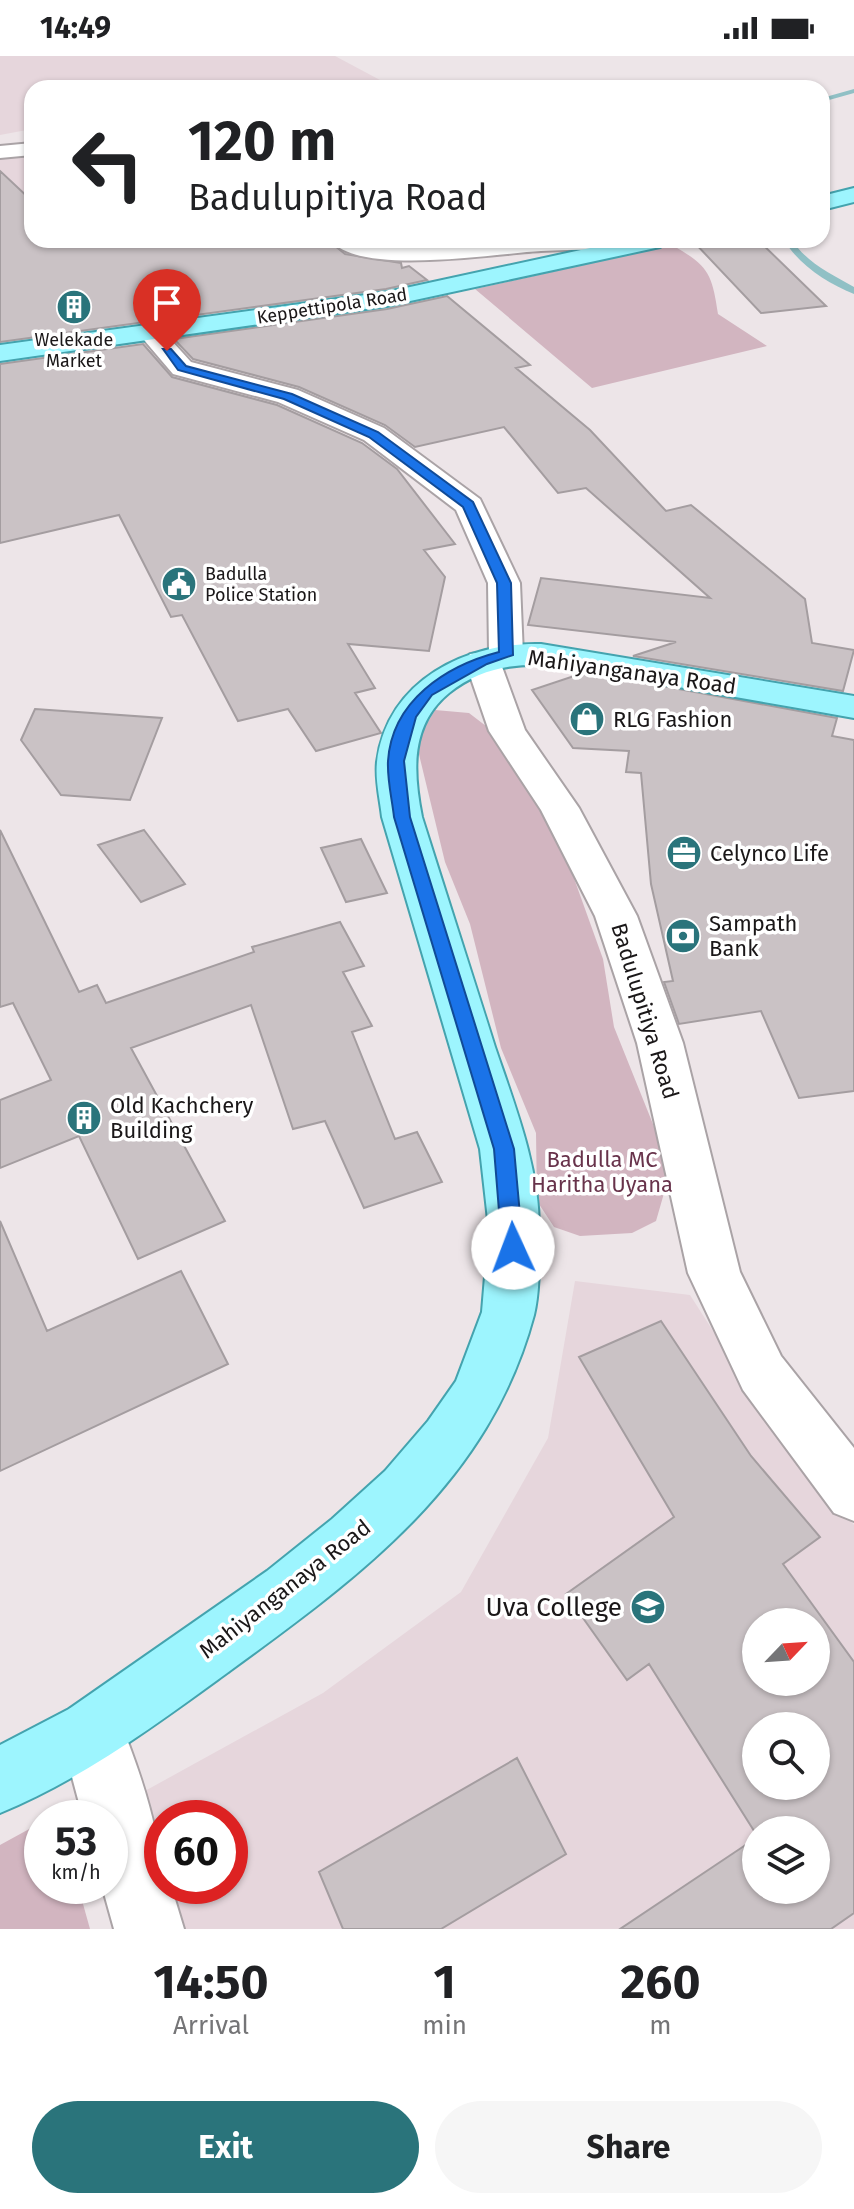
<!DOCTYPE html>
<html lang="en">
<head>
<meta charset="utf-8">
<style>
  :root { --surface:#fff; --page:#f6f6f6; --text:#202124; --muted:#757577; --accent:#2a747b }
  body { margin:0; font-family:"Fira Sans",sans-serif; background:var(--page); color:var(--text); height:100vh; display:flex; flex-direction:column; font-size:30px; white-space:nowrap }
  * { box-sizing:border-box; margin:0 }
  p { font-size:26px; color:var(--muted) }
  .icon { flex:none; width:44px; height:44px; fill:none; stroke:currentColor; stroke-width:2; stroke-linecap:round; stroke-linejoin:round }
  .map { position:relative; height:1873px; overflow:hidden }
  .sheet { display:flex; flex-direction:column; background:var(--surface); flex:1 }
  .sheet>* { flex:none }
  .banner { position:absolute; left:24px; top:24px; width:806px; height:168px; border-radius:24px; box-shadow:0 2px 6px #0004; background:#fff; color:var(--text); overflow:hidden }
  .needle { width:52px; rotate:65deg }
  .buttons { position:absolute; left:742px; top:1552px; display:grid; gap:16px }
  .buttons a { display:grid; place-items:center; width:88px; height:88px; border-radius:50%; background:var(--surface); box-shadow:0 2px 6px #0004; font-size:40px }
  .speed { position:absolute; left:24px; top:1744px; display:flex; gap:16px; font-size:40px; font-weight:700; text-align:center }
  .speed>* { display:grid; place-content:center; width:104px; height:104px; border-radius:50%; background:var(--surface); box-shadow:0 2px 6px #0004; line-height:1 }
  .speed small { font-size:20px; font-weight:400 }
  .speed .limit { border:12px solid #d22; background:#fff; color:#111 }
  .pin { position:absolute; display:grid; place-items:center; width:68px; height:68px; color:#fff; margin:-82px -34px; border-radius:50% 50% 50% 0; rotate:-45deg; box-shadow:0 0 8px #0007 }
  .pin .icon { rotate:45deg }
  .me { position:absolute; width:88px; margin:-44px; rotate:358deg; stroke-linejoin:round; filter:drop-shadow(0 0 6px #0008) }
  .turn { display:flex; align-items:center; gap:28px; height:168px; padding:0 32px; font-size:36px }
  .turn .icon { width:104px; height:104px; stroke-width:2.5 }
  .turn b { display:block; font-size:56px; line-height:68px }
  .eta { display:flex; justify-content:space-evenly; align-items:center; height:136px; text-align:center }
  .eta b { font-size:48px; font-weight:700; line-height:56px }
  .action { display:flex; gap:16px; margin-top:auto; padding:16px 32px }
  .action a { flex:1; height:92px; border-radius:48px; background:var(--accent); color:#fff; font-size:32px; font-weight:700; line-height:92px; text-align:center }
  .action a+a { background:var(--page); color:var(--text) }
  .status { display:flex; justify-content:space-between; align-items:center; height:56px; padding:0 40px; background:var(--surface); direction:ltr }
  .status svg { height:22px; fill:currentColor }
  .map>svg:first-child { display:block }
</style>
</head>
<body>
<div class="status"><b>14:49</b><svg viewBox="0 0 49 12"><path d="M0 12V9h3v3zM5 12V6h3v6zM10 12V3h3v9zM15 12V0h3v12zM26 1h20v11H26zM47 4h2v5h-2z"/></svg></div>
<div class="map">
<svg width="854" height="1873" viewBox="0 0 854 1873">
  <rect width="100%" height="100%" fill="#ede5e8"/>
  <path fill="#e6d6dc" fill-rule="evenodd" d="M0,0H335L395,32H32V73L0,79Z
    M32,93V184L0,202V96Z
    M575,1225L690,1239L790,1395L854,1469V1873H185L172,1830H230V1762H162V1799L143,1736L323,1637L461,1536L548,1382ZM756,1566H816V1626H756ZM756,1670H816V1730H756ZM756,1774H816V1834H756Z"/>
  <path fill="#d2b5c0" d="M672,189C709,210 712,218 718,258L767,290L592,332L475,233Z
    M435,654L469,657L499,680L557,775L603,903L614,971L671,1113L656,1165L632,1177L580,1180L554,1171L537,1145L536,1077L501,992L470,868L445,806L416,686Z
    M42,1766V1830H78L90,1873H0V1789Z"/>
  <g fill="none" stroke-linecap="round" stroke-linejoin="round">
    <path fill="#90c0c5" fill-rule="evenodd" d="M854,33V37L822,46V42Z
      M784,184H792C807,207 831,218 854,231V238C827,227 799,209 784,184Z"/>
  </g>
  <path fill="#cac2c5" stroke="#a49da0" stroke-width="2" fill-rule="evenodd" d="M0,115L32,145V184H328L345,198L401,207L402,212L409,210L427,224L386,233L0,286Z
    M692,184H758L826,250L761,257Z
    M447,240L530,309L516,312L590,374L666,455L691,449L805,543L812,587L854,594L843,635L633,600L676,586L528,569L541,522L710,542L586,432L558,437L504,371L415,391L385,369L299,331L193,303L174,283L387,253Z
    M143,288L172,321L277,349L362,387L397,413L455,488L424,494L445,521L429,595L348,588L375,632L355,637L381,677L316,695L288,653L238,665L182,559L171,561L119,459L0,487V308Z
    M586,616L837,662L832,680L854,684V1035L799,1042L761,955L679,968L664,926L673,925L651,828L641,717L626,716L629,695L573,692L532,634Z
    M35,653L162,662L130,744L61,739L21,684Z
    M0,774L79,936L97,929L106,947L254,896L252,891L340,866L364,910L343,916L372,970L352,976L395,1083L417,1076L442,1126L364,1152L325,1065L293,1073L251,949L131,992L225,1165L138,1203L79,1080L0,1112V1044L51,1024L13,947L0,951Z
    M144,774L185,828L141,846L98,789Z
    M361,783L387,837L346,846L321,792Z
    M0,1165L47,1275L181,1215L228,1308L0,1415Z
    M661,1265L751,1400L820,1481L783,1508L854,1606V1857L831,1873H620L756,1782V1834H816V1774H756V1778L649,1608L627,1624L566,1538L674,1461L579,1301ZM756,1566H816V1626H756ZM756,1670H816V1730H756Z
    M517,1702L566,1798L441,1873H343L319,1816Z"/>
  <g fill="none" stroke-linecap="round" stroke-linejoin="round">
    <defs>
      <path id="minor" d="M32,87V99L0,102V90Z
        M331,184H365L410,191L507,184H655L657,187L645,194C610,194 575,193 541,195C499,197 358,221 331,184Z
        M152,270L161,273L191,306L298,334L384,372L480,443L520,527L523,599L518,606L501,608L525,674L579,752L637,860L683,987L740,1216L781,1300L854,1392V1465L834,1457L743,1334L688,1217L637,987L595,860L541,754L489,675L465,605L470,598L489,596L488,527L456,454L364,384L278,346L173,318L139,278Z
        M92,1644L115,1653C136,1704 162,1775 162,1830H171L184,1873H114L102,1830H110V1762H83L60,1676L69,1653Z"/>
      <path id="major" d="M854,132V146L822,154V140Z
        M627,184H672L660,191L387,250L0,305V289L387,236Z
        M541,588L854,640V662C792,651 729,640 667,629C595,617 512,586 449,637C410,669 413,716 422,761C446,838 471,914 495,991C515,1050 540,1113 539,1176C539,1202 540,1234 534,1259C489,1427 360,1520 227,1617C154,1670 84,1722 0,1757V1689L69,1653L267,1515L332,1463L385,1415L428,1365L456,1325L482,1256L489,1173L480,1093L382,761C380,743 375,724 377,706C387,624 467,586 541,588Z"/>
    </defs>
    <use href="#minor" stroke="#aaa3a6" stroke-width="4"/>
    <use href="#major" stroke="#44a3ae" stroke-width="4"/>
    <use href="#minor" fill="#fff" fill-rule="evenodd"/>
    <use href="#major" fill="#9df5fe" fill-rule="evenodd"/>
  </g>
  <path fill="#1a73e8" stroke="#114b97" stroke-width="2" d="M163,293H171L186,310L292,338L378,376L473,446L511,527L513,599L487,608L432,639L416,661L404,705L410,761L514,1093L523,1192L520,1199H505L502,1192L494,1093L394,761C392,743 387,723 388,705C392,645 445,610 499,596L497,527L463,451L369,381L284,343L178,314Z"/>
  <defs>
    <symbol id="building-disc" viewBox="-11 -11 22 22"><circle r="9.5" fill="#2a747b" stroke="#fff"/><path d="M-4-6H4V6H1V3H-1V6H-4ZM-2.5-4.3h1.7v1.8h-1.7ZM.8-4.3h1.7v1.8H.8ZM-2.5-1h1.7V.8h-1.7ZM.8-1h1.7V.8H.8Z" fill="#fff"/></symbol>
    <symbol id="civic-disc" viewBox="-11 -11 22 22"><circle r="9.5" fill="#2a747b" stroke="#fff"/><path d="M-.6-6.5H3V-4.5H.6V-3L4-1V1h2V6H-6V1h2V-1L-.6-3ZM-1.2 2.5V6h2.4V2.5Z" fill="#fff"/></symbol>
    <symbol id="shop-disc" viewBox="-11 -11 22 22"><circle r="9.5" fill="#2a747b" stroke="#fff"/><path d="M-5-2.5h2.3a2.7 3.5 0 0 1 5.4 0H5L5.5 6h-11ZM-1.5-2.5h3a1.5 2.3 0 0 0-3 0Z" fill="#fff"/></symbol>
    <symbol id="office-disc" viewBox="-11 -11 22 22"><circle r="9.5" fill="#2a747b" stroke="#fff"/><path d="M-6-3h4V-5.5h4V-3h4V5H-6ZM-1-4.5V-3h2v-1.5ZM-6 0V1H6V0Z" fill="#fff"/></symbol>
    <symbol id="bank-disc" viewBox="-11 -11 22 22"><circle r="9.5" fill="#2a747b" stroke="#fff"/><path d="M-6-4H6V4H-6ZM0-2.3a2.3 2.3 0 1 0 0 4.6a2.3 2.3 0 1 0 0-4.6Z" fill="#fff"/></symbol>
    <symbol id="university-disc" viewBox="-11 -11 22 22"><circle r="9.5" fill="#2a747b" stroke="#fff"/><path d="M0-5L7-2L0 1L-7-2ZM-4 1L0 2.5L4 1V4Q0 6-4 4Z" fill="#fff"/></symbol>
  </defs>
  <g fill-rule="evenodd">
    <use href="#building-disc" x="54" y="231" width="40" height="40"/>
    <use href="#civic-disc" x="159" y="508" width="40" height="40"/>
    <use href="#shop-disc" x="567" y="643" width="40" height="40"/>
    <use href="#office-disc" x="664" y="777" width="40" height="40"/>
    <use href="#bank-disc" x="663" y="860" width="40" height="40"/>
    <use href="#building-disc" x="64" y="1042" width="40" height="40"/>
    <use href="#university-disc" x="628" y="1531" width="40" height="40"/>
  </g>
  <g text-anchor="middle" dominant-baseline="central" stroke-width="7" stroke-linejoin="round" paint-order="stroke">
    <g font-size="18" fill="#1a1718" stroke="#fff">
      <text transform="translate(332 250) rotate(-9)">Keppettipola Road</text>
    </g>
    <g font-size="18" fill="#1a1718" stroke="#fff">
      <text x="74" y="284">Welekade<tspan x="74" dy="21">Market</tspan></text>
      <text x="205" y="518" text-anchor="start">Badulla<tspan x="205" dy="21">Police Station</tspan></text>
    </g>
    <g font-size="22" fill="#1a1718" stroke="#fff">
      <text transform="translate(632 616) rotate(8)">Mahiyanganaya Road</text>
      <text transform="translate(645 955) rotate(73)">Badulupitiya Road</text>
      <text transform="translate(285 1533) rotate(-38)">Mahiyanganaya Road</text>
    </g>
    <g font-size="22" fill="#1a1718" stroke="#fff" text-anchor="start">
      <text x="613" y="663">RLG Fashion</text>
      <text x="710" y="797">Celynco Life</text>
      <text x="709" y="867">Sampath<tspan x="709" dy="25">Bank</tspan></text>
      <text x="110" y="1049">Old Kachchery<tspan x="110" dy="25">Building</tspan></text>
    </g>
    <g font-size="22" fill="#68334b" stroke="#fff">
      <text x="602" y="1103">Badulla MC<tspan x="602" dy="25">Haritha Uyana</tspan></text>
    </g>
    <g font-size="26" fill="#1a1718" stroke="#fff" text-anchor="end">
      <text x="622" y="1551">Uva College</text>
    </g>
  </g>
</svg>
<div class="buttons">
<a><svg class="needle" viewBox="-14 -14 28 28"><path d="M0-13l5 13h-10z" fill="#e53935"/><path d="M0 13l5-13h-10z" fill="#757577"/></svg></a>
<a><svg class="icon" aria-label="search" viewBox="0 0 24 24"><circle cx="10" cy="10" r="6"/><path d="M15 15l6 6"/></svg></a>
<a><svg class="icon" aria-label="layers" viewBox="0 0 24 24"><path d="M12 4l9 5-9 5-9-5zM3 14l9 5 9-5"/></svg></a>
</div>
<div class="speed"><div>53<small>km/h</small></div><div class="limit">60</div></div>
<div class="pin" style="left:167px;top:295px;background:#d93025"><svg class="icon" aria-label="arrive" viewBox="0 0 24 24"><path d="M6 21V4h12l-3 4 3 4H6"/></svg></div>
<svg class="me" style="left:513px;top:1192px" viewBox="-20 -20 40 40"><circle r="19" fill="#fff"/><path d="M0-13L10 11 0 6-10 11z" fill="#1a73e8"/></svg>
<div class="banner">
<div class="turn"><svg class="icon" aria-label="left" viewBox="0 0 24 24"><path d="M17 20v-9H6M10 6l-5 5 5 5"/></svg><div><b>120 m</b>Badulupitiya Road</div></div>
</div>
</div>
<section class="sheet">
<div class="eta">
<div><b>14:50</b><p>Arrival</p></div>
<div><b>1</b><p>min</p></div>
<div><b>260</b><p>m</p></div>
</div>
<div class="action"><a>Exit</a><a>Share</a></div>
</section>
</body>
</html>
